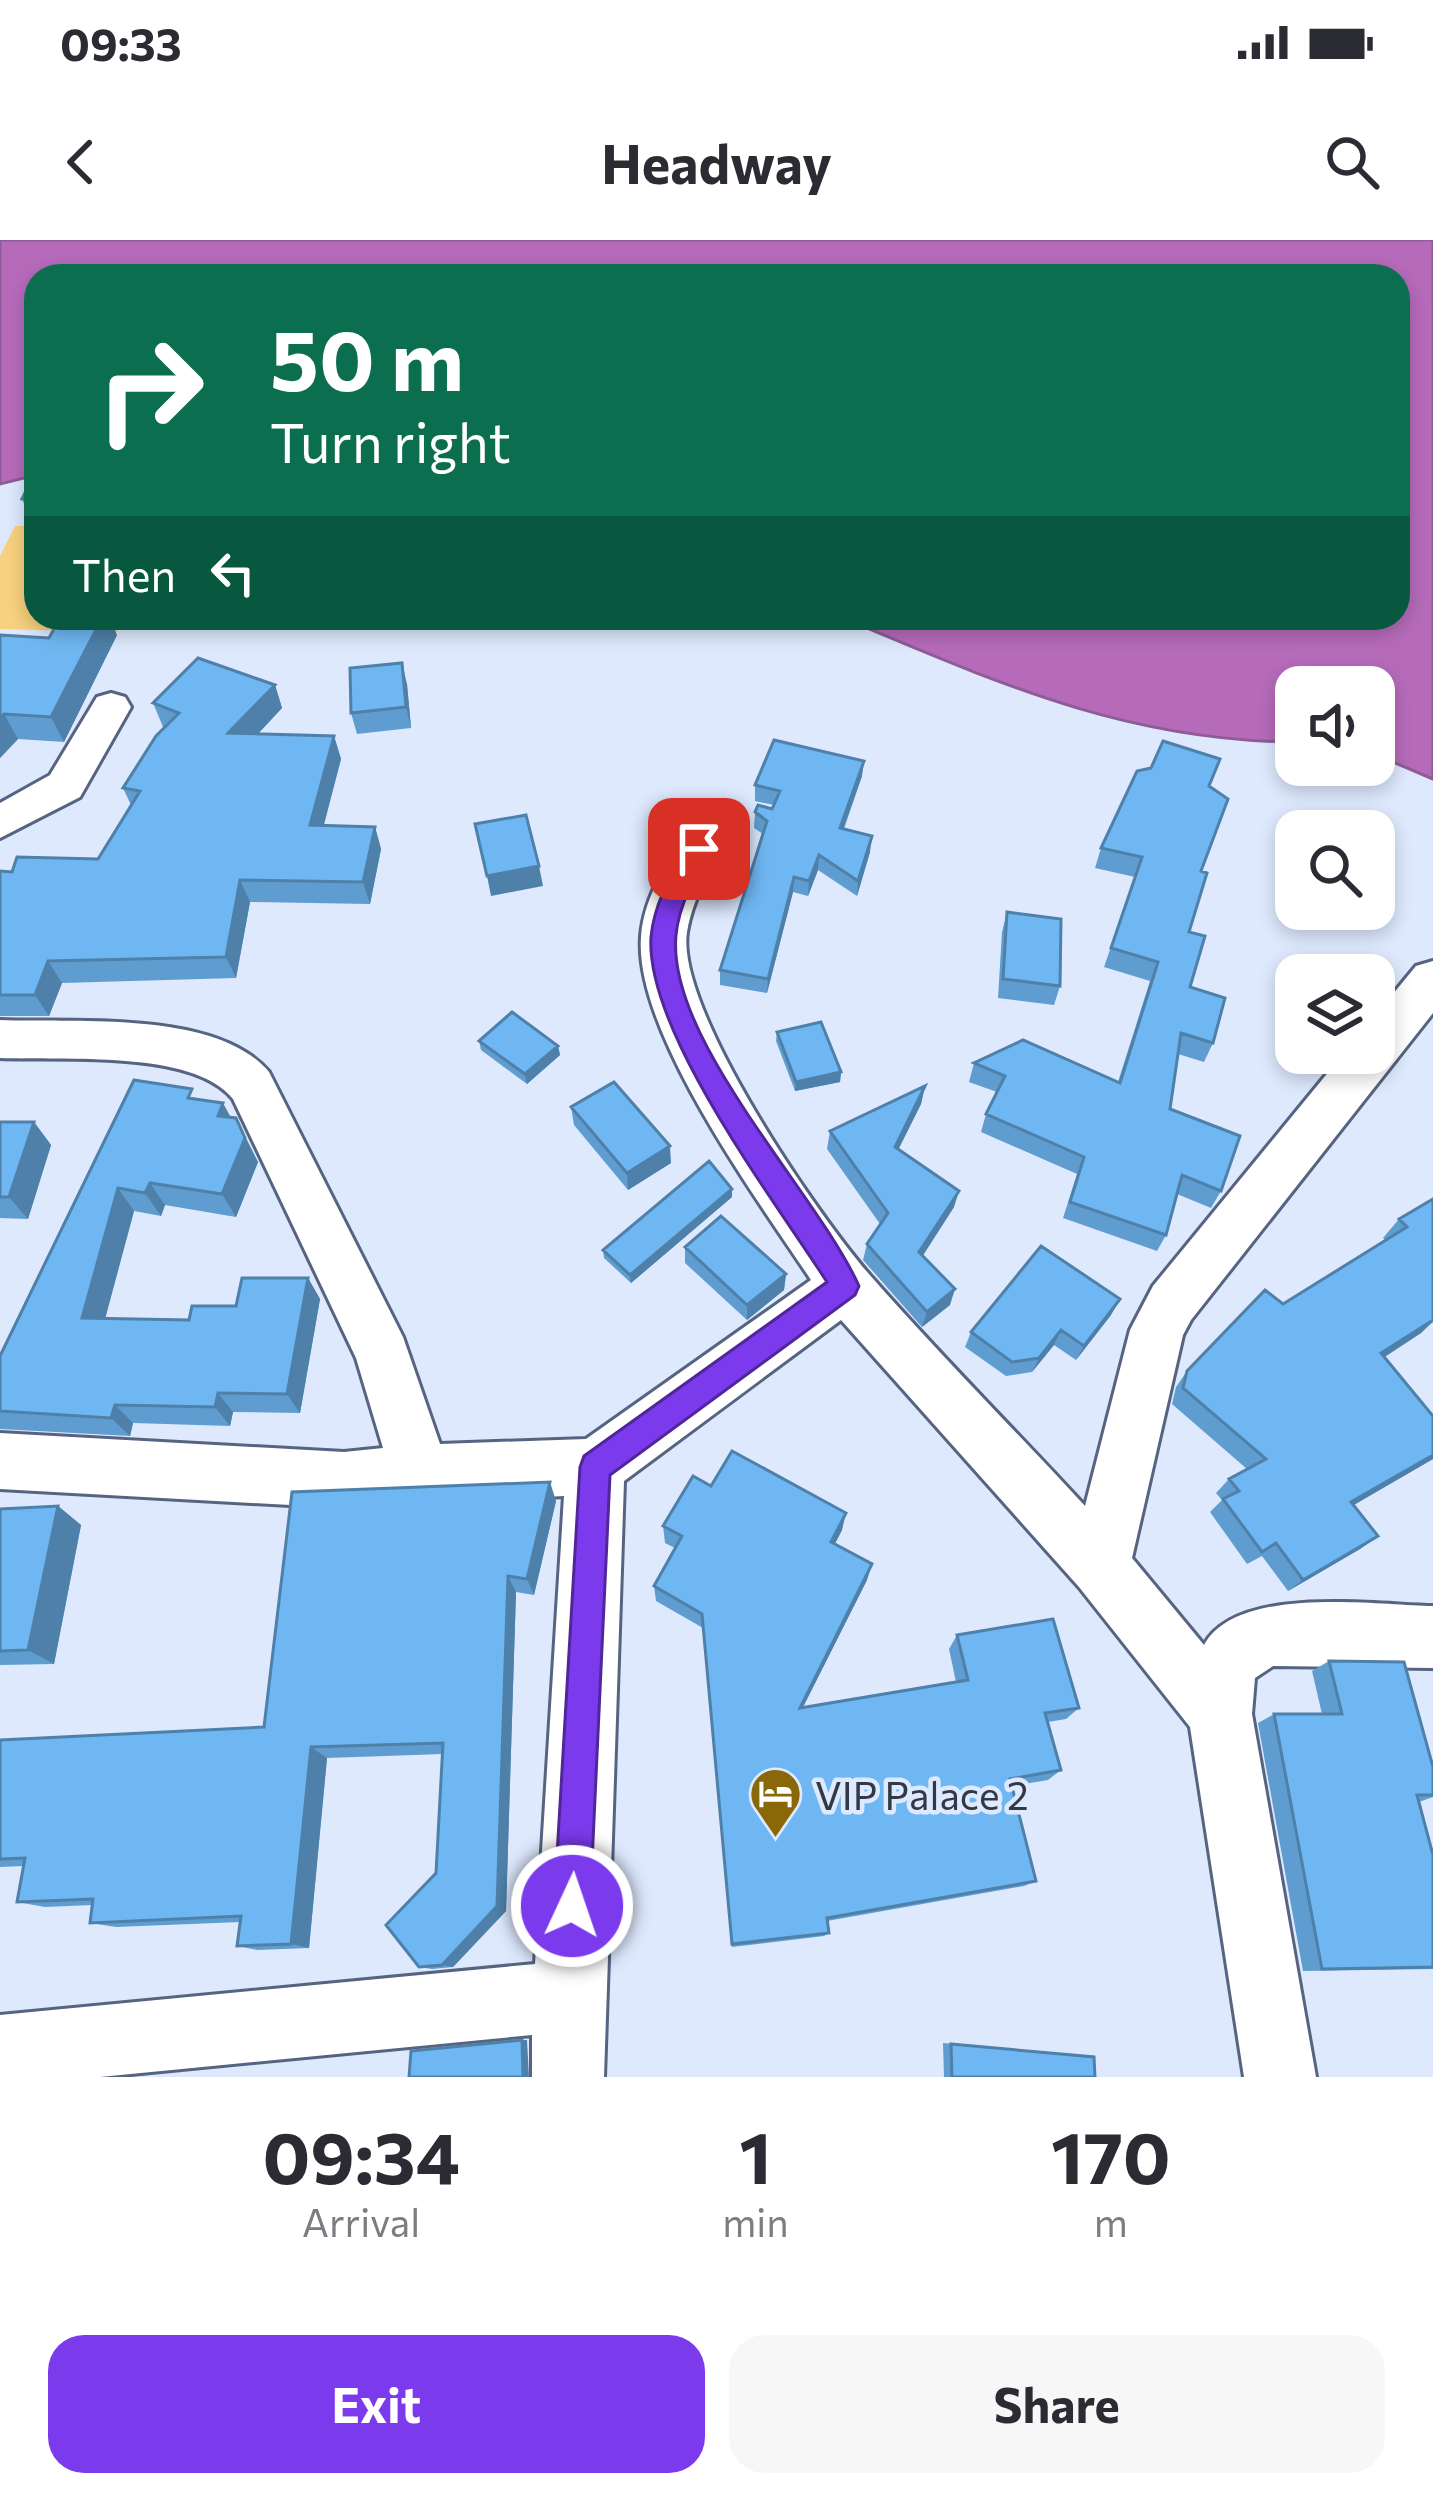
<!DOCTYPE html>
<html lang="en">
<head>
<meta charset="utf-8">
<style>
  :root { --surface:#fff; --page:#f7f7f7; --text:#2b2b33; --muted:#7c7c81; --accent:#7c3aed }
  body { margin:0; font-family:Commissioner,sans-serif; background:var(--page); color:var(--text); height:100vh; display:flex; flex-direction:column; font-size:45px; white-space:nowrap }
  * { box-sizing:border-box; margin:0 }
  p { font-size:39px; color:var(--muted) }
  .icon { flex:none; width:66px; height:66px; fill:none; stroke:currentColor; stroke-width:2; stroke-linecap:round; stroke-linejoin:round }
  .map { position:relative; height:1837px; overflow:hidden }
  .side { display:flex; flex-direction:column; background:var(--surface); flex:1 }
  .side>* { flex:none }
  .hud { position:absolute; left:24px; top:24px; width:1386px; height:366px; border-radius:36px; box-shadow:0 6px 18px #0003; background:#0b6e4f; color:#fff; overflow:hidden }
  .tools { position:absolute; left:1275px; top:426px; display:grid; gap:24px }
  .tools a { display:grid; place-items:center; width:120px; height:120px; border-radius:24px; background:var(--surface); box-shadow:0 6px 18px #0003; font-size:60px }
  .pin { position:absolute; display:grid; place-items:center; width:102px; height:102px; color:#fff; margin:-51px; border-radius:24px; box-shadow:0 6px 18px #0006 }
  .me { position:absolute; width:132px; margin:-66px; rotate:3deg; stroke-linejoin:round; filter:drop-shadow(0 0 9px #0008) }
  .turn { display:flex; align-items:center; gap:42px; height:252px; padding:0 48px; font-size:54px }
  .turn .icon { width:156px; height:156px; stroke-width:2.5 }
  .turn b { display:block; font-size:84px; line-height:102px }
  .then { display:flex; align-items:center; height:114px; padding:0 48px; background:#0003; gap:24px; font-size:45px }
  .eta { display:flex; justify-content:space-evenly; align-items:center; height:204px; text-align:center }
  .eta b { font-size:72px; font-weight:700; line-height:84px }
  .cta { display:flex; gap:24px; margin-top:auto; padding:24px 48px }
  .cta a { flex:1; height:138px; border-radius:36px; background:var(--accent); color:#fff; font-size:48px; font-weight:700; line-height:138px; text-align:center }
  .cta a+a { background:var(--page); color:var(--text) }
  .status { display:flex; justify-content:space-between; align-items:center; height:84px; padding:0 60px; background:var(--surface); direction:ltr }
  .status svg { height:33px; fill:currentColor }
  header { display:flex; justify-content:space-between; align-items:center; height:156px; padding:0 48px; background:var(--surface); font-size:54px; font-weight:700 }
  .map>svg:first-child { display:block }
</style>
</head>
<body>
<div class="status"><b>09:33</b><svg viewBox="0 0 49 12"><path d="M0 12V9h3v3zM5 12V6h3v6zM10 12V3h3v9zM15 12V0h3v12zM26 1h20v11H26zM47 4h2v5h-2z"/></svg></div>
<header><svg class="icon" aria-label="back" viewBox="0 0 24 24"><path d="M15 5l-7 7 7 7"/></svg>Headway<svg class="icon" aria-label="search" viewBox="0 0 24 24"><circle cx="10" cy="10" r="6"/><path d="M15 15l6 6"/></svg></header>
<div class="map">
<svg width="1433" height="1837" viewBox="0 0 1433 1837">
  <rect width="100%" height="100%" fill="#dee9fe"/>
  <path fill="#f8d17e" d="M15,286H36V378H123L117,392L0,389V316Z"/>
  <path fill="#b66bba" stroke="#8e5c97" stroke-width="3" d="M0,0H1433V539L1374,514V447H1296V502C1126,501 996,442 843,378H1398V36H36V235L0,244Z"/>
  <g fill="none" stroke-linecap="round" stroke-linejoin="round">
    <defs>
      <path id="minor" d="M111,453L125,457L131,467L80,557L0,598V563L50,535L97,457Z
        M715,569L730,574L737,585C717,619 694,651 687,692C675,768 816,973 868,1033C937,1112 1013,1188 1085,1266L1130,1090L1153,1046L1344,813H1374V777L1416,726L1433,721V773L1191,1080L1183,1095L1132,1318L1204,1405C1237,1345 1374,1365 1433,1366V1428L1273,1426L1255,1438L1252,1474L1316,1837H1244L1190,1487L1079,1347L841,1080L624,1241L604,1837H532V1795L100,1837H0V1775L535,1724L564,1256L344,1268L0,1249V1193L344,1212L383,1208L356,1118L233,859C193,809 63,821 0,818V780C77,783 217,770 269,832L403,1097L440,1204L586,1199L811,1040C758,960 634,792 641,697C644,652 675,610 700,574Z"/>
    </defs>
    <use href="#minor" stroke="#566482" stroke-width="6"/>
    <use href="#minor" fill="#fff" fill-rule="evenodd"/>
  </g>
  <path fill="#5f9dd0" d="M36,230V281H31L22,259Z
    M0,395L49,398L117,395L64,502L18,499L0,518Z
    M407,444L411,488L357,494L351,473Z
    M275,445L282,468L258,494L334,496L341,519L323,586L375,587L381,609L370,664L250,662L236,738L62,743L49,776H0V631L12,632L98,619L131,565L123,548L165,488L163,487L153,463Z
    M862,536L844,589L870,612L857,656L818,630L808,656L793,652L767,753L720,745V730L763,594L754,588L755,572L772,569L774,565L755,561V545Z
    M1209,546L1201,631L1189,692L1190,747L1213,803L1204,822L1178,814L1170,869L1221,951L1211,968L1177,954L1166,995L1157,1011L1063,978L1077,934L981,892L986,874L997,852L969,842L974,823L1118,842L1150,741L1104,727L1135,637L1095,628L1101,608Z
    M1007,672L1060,746L1054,765L998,758L1002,692Z
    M777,792L841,832L840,842L795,851L776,801Z
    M479,801L558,806L560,815L527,844L481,810Z
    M134,840L198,859L231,878L258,922L236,977L165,965L161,976L134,971L105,1078L189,1080L236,1066L308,1038L320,1059L300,1173L233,1172L230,1186L133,1183L130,1196L0,1189V1116Z
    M925,846L921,864L898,910L954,967L922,1016L950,1065L922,1087L863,1020L867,1004L880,984L827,909L830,891Z
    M571,867L671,923L628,950L574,885Z
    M0,882H34L51,905L28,979L0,978Z
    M732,957L631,1043L604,1018L603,1010Z
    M1433,959V1082L1421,1093L1385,1117L1433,1176V1219L1353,1265L1378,1296L1360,1309L1288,1351L1262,1316L1247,1324L1210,1272L1222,1260L1216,1253L1229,1239L1247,1229L1172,1164L1176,1147L1187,1131L1283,1064L1386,1000L1383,998L1399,979Z
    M685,1007L786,1034L784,1050L747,1080L685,1023Z
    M1111,1075L1076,1120L1054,1105L1032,1132L1006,1136L965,1107L971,1092Z
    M711,1246L842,1290L835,1304L867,1340L803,1467L956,1442L949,1409L957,1395L1079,1468L1066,1479L1048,1482L1061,1530L1048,1540L1012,1546L1036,1641L1024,1646L827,1681L829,1693L824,1696L732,1707L703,1388L656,1361L654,1346L675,1308L665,1303L663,1286Z
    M556,1261L534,1355L516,1352L506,1671L453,1727L432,1729L419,1727L436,1633L443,1514L327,1518L309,1708L257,1710L237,1706L240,1682L116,1687L90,1683L92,1665L45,1667L17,1662L24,1626L0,1627V1500L264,1487Z
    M58,1266L81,1285L54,1424L0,1425V1269Z
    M1329,1421L1433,1527V1557L1419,1562L1433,1616V1729L1303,1731L1258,1483L1274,1474H1322L1312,1431Z
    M943,1803L1094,1817L1095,1837H944Z"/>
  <path fill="#4e80a9" d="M102,378H110L117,395L64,502L51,477Z
    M402,423L407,444L411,488L406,467Z
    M275,445L282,468L237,516L228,493Z
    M4,474L18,499L0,518V478Z
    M334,496L341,519L318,608L310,585Z
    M864,521L862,536L838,603L840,588Z
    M375,587L381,609L370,664L363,642Z
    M872,596L870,612L857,656L858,641Z
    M819,615L818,630L808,656L809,641Z
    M539,626L543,646L491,656L487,636Z
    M794,637L793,652L767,753L768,739Z
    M240,640L250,662L236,738L226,717Z
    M48,721L62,743L49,776L35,755Z
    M558,806L560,815L527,844L525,834Z
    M841,832L840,842L795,851L796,842Z
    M925,846L921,864L891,924L895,907Z
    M223,863L236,887L218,876Z
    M236,878L258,922L236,977L222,954Z
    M34,882L51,905L28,979L9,957Z
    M670,906L671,923L628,950L627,933Z
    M150,943L165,965L161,976L145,953Z
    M118,948L134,971L100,1098L82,1078Z
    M732,949V957L631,1043L630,1035Z
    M959,951L954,967L915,1028L919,1012Z
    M786,1034L784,1050L747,1080V1065Z
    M308,1038L320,1059L300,1173L287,1154Z
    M955,1049L950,1065L922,1087L927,1072Z
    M1120,1059L1111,1075L1076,1120L1084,1106Z
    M1433,1080L1421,1093L1365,1129L1381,1113Z
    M1061,1090L1054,1105L1032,1132L1039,1118Z
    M218,1153L233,1172L230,1186L215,1167Z
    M115,1165L133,1183L130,1196L111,1178Z
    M1433,1215V1219L1335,1276L1351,1262Z
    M550,1242L556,1261L534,1355L527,1339Z
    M58,1266L81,1285L54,1424L28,1410Z
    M846,1273L842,1290L827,1318L831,1302Z
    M1378,1296L1360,1309L1288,1351L1303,1340Z
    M872,1324L867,1340L797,1479L800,1468Z
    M508,1336L516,1352L506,1671L453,1727L442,1725Z
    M311,1507L327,1518L309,1708L291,1704Z
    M522,1800H527L529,1837H523Z"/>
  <path fill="#6fb7f2" stroke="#4e80a9" stroke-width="3" d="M36,230V260L22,259Z
    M60,378H102L51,477L4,474L0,478V395L49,398Z
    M198,418L275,445L228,493L334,496L310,585L375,587L363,642L240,640L226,717L48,721L35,755H0V631L12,632L17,617L98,619L140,551L123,548L156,496L179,473L153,463Z
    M402,423L406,467L351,473L350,428Z
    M774,500L864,521L840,588L872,596L858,641L819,615L809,641L794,637L768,739L720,730L767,581L755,572L758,565L772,569L780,551L755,545Z
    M1163,501L1220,519L1209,546L1228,559L1201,631L1207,633L1189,692L1205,696L1190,747L1225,758L1213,803L1181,793L1170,869L1240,896L1221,951L1182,935L1166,995L1070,962L1084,917L986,874L1005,836L974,823L1023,800L1120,843L1158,722L1111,708L1142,617L1101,608L1137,531L1151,528Z
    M526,575L539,626L487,636L475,584Z
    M1007,672L1061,679L1060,746L1003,739Z
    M512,772L558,806L525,834L479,801Z
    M821,782L841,832L796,842L777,792Z
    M134,840L192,849L188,858L223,863L218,876L236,878L245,898L222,954L150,943L145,953L118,948L82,1078L189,1080L192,1066H236L242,1038H308L287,1154L218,1153L215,1167L115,1165L111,1178L0,1171V1116Z
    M614,842L670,906L627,933L571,867Z
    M925,846L895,907L959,951L919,1012L955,1049L927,1072L867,1004L888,973L830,891Z
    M0,882H34L9,957H0Z
    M709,921L732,949L630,1035L603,1010Z
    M1433,959V1080L1381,1113L1433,1176V1215L1351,1262L1378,1296L1303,1340L1276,1303L1262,1312L1223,1259L1239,1251L1229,1239L1266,1219L1183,1148L1187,1131L1265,1050L1283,1064L1407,987L1399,979Z
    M721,976L786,1034L747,1065L685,1007Z
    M1041,1006L1120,1059L1084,1106L1061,1090L1039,1118L1012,1122L971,1092Z
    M732,1211L846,1273L831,1302L872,1324L800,1468L968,1440L957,1395L1053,1379L1079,1468L1045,1473L1061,1530L1010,1539L1036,1641L827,1678L829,1693L732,1704L702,1374L654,1346L682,1296L663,1286L693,1236L711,1246Z
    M550,1242L527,1339L508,1336L497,1666L442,1725L419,1727L386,1685L436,1633L443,1503L311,1507L291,1704L237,1706L241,1676L90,1683L93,1659L17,1662L25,1618L0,1619V1500L264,1487L292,1252Z
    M58,1266L28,1410L0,1411V1269Z
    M1329,1421L1404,1422L1433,1527V1555H1417L1433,1615V1727L1322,1729L1274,1474H1342Z
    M522,1800L523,1837H409L411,1811Z
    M951,1804L1094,1817L1095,1837H952Z"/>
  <path fill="#7c3aed" stroke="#51269a" stroke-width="3" d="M699,600L711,609C696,634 679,664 676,695C666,800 816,951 859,1046L855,1055L610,1235L590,1666L585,1679L572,1684L559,1679L554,1666L580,1227L584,1216L827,1042C775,961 645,791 651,697C654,664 673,629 691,603Z"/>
  <defs>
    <symbol id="hotel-pin" viewBox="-11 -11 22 30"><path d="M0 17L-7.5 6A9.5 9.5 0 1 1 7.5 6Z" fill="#8a6807" stroke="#dee9fe"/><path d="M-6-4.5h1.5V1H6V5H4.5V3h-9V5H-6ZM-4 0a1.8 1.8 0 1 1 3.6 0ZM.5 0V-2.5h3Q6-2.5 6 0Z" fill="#fff"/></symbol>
  </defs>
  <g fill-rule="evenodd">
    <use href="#hotel-pin" x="746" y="1524" width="59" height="81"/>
  </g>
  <g text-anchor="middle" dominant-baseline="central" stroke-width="9" stroke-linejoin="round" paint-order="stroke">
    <g font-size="39" fill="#313846" stroke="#dee9fe" text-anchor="start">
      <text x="815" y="1554">VIP Palace 2</text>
    </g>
  </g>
</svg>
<div class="tools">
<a><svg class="icon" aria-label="sound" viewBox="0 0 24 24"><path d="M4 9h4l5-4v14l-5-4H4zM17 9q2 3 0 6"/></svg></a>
<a><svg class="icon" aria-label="search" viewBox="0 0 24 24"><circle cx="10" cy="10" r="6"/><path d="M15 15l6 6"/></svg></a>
<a><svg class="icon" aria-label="layers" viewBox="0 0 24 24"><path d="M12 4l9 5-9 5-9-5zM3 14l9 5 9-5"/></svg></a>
</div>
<div class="pin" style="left:699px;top:609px;background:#d93025"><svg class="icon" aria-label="arrive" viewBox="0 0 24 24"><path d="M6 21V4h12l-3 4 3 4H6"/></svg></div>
<svg class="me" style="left:572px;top:1666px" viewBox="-20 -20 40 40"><circle r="17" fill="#7c3aed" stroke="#fff" stroke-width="3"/><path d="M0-11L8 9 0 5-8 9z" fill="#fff"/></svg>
<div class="hud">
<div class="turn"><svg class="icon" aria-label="right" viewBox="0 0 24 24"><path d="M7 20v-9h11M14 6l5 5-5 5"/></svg><div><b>50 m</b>Turn right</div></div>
<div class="then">Then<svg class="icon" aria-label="left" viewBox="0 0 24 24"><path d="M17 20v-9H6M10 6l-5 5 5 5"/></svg></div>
</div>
</div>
<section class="side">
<div class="eta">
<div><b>09:34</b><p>Arrival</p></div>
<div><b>1</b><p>min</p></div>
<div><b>170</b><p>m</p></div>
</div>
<div class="cta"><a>Exit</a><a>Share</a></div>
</section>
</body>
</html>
